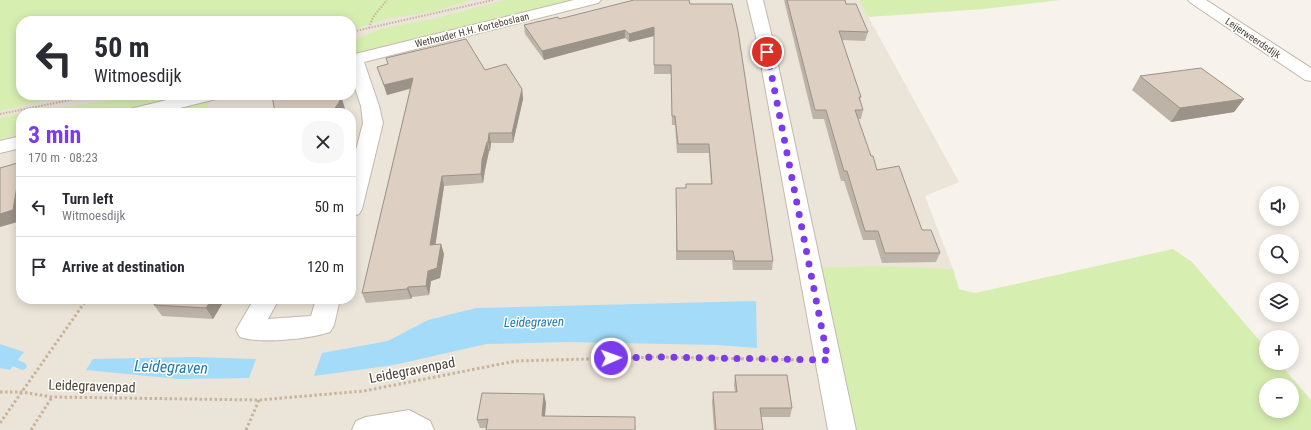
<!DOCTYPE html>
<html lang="en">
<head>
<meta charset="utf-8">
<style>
  :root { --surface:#fff; --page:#f7f7f7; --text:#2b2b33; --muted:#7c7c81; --line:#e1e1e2; --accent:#7c3aed }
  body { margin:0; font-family:"Roboto Condensed",sans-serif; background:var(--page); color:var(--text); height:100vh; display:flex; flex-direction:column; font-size:15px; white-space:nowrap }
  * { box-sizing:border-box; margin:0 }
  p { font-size:13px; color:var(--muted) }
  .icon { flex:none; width:22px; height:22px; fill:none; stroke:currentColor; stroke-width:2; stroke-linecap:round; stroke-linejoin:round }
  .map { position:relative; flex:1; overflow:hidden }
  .side { position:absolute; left:16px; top:108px; width:340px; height:196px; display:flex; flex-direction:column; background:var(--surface); border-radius:16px; box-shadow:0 2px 10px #0003 }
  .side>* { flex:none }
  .top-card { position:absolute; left:16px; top:16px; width:340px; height:84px; border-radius:16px; box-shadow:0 2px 10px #0003; background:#fff; color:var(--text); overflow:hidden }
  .controls { position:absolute; left:1259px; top:186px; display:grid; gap:8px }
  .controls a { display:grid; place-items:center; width:40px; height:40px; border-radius:50%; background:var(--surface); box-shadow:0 2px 10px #0003; font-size:20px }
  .pin { position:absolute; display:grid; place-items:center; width:34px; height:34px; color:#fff; margin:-17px; border:2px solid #fff; border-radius:50%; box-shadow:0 1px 4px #0007 }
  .me { position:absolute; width:44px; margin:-22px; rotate:88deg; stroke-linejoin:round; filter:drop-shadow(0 0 3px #0008) }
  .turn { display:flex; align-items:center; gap:14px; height:84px; padding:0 12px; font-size:18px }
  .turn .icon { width:52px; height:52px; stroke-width:2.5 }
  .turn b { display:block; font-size:28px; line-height:34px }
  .round { display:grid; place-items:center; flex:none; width:42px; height:42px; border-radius:16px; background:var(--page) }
  .summary { display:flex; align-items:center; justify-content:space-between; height:68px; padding:0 12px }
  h1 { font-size:24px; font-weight:700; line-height:30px; color:var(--accent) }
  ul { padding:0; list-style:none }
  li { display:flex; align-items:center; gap:12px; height:60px; padding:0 12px; border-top:1px solid var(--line) }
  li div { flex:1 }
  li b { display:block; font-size:15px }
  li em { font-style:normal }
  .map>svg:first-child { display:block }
</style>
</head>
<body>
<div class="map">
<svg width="1311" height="430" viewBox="0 0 1311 430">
  <rect width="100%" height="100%" fill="#f7f2eb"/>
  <path fill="#ebe4d8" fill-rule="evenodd" d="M0,0H859L959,182L925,196L953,269L816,268L852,430H0ZM21,21H351V95H21ZM21,113H351V299H21Z"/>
  <path fill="#d7eeb1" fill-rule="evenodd" d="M0,0H471L431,12L389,18L351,30V21H21V95H77L45,100L0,111Z
    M506,0H571L351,54V41L380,29L433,19Z
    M859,0H1060L984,9L868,17Z
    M130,95H182L109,113H27L111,100Z
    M211,100L203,113H160Z
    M21,114V134L0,139V118Z
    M1173,249L1192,262L1266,348V363H1279L1311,400V430H851L816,268L874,266L953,269L959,289L975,293ZM1266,385H1292V411H1266Z"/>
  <path fill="#a3dbf8" d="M756,301L757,348L717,345L568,342L486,344L394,365L314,376L322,353L388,341L428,320L476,308Z
    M0,344L24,352L10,370L0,368Z
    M194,357L256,359L249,378L179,379L86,370L93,359Z"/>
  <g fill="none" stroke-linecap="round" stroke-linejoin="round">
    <path fill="#a3dbf8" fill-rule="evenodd" d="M0,353L25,363L27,366L25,369L22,370L0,361Z"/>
    <defs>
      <path id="street" d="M574,0H601L598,3L364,62L379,106L383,123L362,209L359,214L351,217V169L363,123L361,106L351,76V55Z
        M747,0H763L772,37L856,430H828L756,37Z
        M1188,0H1206L1311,68V81L1305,80L1191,3Z
        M187,95H219L216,99L160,113H128L130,109Z
        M21,136V148L0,153V141Z
        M254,299H279L268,319L311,316L316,299H340L334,325L330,332C309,339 260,344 240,337L236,330Z
        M409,410L430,421L434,430H352L356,421L366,417Z"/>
    </defs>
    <use href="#street" stroke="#c3b9ac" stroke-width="2"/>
    <path stroke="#c7b49c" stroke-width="2" stroke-dasharray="1.5 1.5" stroke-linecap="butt" d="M369,28L373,17L387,0
      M351,32L493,0
      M0,114L95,95"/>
    <path stroke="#c7b49c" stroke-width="3" stroke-dasharray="2.5 2.5" stroke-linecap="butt" d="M0,392H22L52,397L259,400L364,391L516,361L658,357L802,360
      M0,423L87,299
      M31,430L52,397
      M246,430L259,400"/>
    <use href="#street" fill="#fff" fill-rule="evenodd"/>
  </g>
  <path fill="#beb3a7" d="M784,0H845L846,4L868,32L865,41L842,40L861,97L860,99L863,110L861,119H858L871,156L877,170L922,230L940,253L936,262L882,263L875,240H863L844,181H841L824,119H813Z
    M690,4L773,261L772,270H733L732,260H676V197L686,188L711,184L709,153H677L675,125H672L671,74H654V36L629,42L625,38L544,60L525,34L524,25L559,19Z
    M386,58L485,70L522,89L523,99L513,143H491L490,151H489L485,170L483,183L444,186L435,245L444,254L440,278L431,281L429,295L412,297L411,299L366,303L362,293L410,89L387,95L377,67L388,64Z
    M1140,76L1244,99L1234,112L1171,122L1132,90Z
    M225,299L213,319L162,316L154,305Z
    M735,375L792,408L790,417H761L763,430H714L712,402L713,392H735L734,385Z
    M546,403L545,416L636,426L635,430H486V428H480L477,420Z"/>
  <path fill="#9b9288" d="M654,27V36L629,42V34Z
    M625,30V38L544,60L542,51Z
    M413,78L415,87L387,95L384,85Z
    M522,89L523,99L513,143L512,133Z
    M340,95H341L345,109L342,113H332Z
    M1244,99L1234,112L1171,122L1180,108Z
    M489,133L491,143L490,151L488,142Z
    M487,142L489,151L485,170L483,183L481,174L482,160Z
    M21,165V221L0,227V214Z
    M442,176L444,186L434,255L430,245Z
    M441,244L444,254L440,278L431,281L429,295L426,286L428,271Z
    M408,287L412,297L411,299L407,289Z
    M212,299H225L213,319L206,308Z
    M544,394L546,403L544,425L542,416Z"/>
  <path fill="#ddd0c2" stroke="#9b9288" d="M634,0H689L690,4H732L738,31L773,261H735L733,251H677L676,188H686V184H712L709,144H678L675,116H672L671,65H654V27L629,34L625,30L542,51L524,25L558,17L559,19Z
    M787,0H845L846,4H856L868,32L839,31L861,97H859L863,110H855L871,156H873L877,170L899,166L922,230H931L940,253H885L878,231H865L847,171H844L826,110H815Z
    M466,39L485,70L506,64L522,89L512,133H489L488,142H487L482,160L481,174L442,176L430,245L441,244L437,268L428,271L426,286L408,287L407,289L362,293L413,78L384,85L377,67L388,64L386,58Z
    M1201,68L1244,99L1180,108L1140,76Z
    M272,95H340L341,99L332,113H275Z
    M21,162L13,210L0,214V168Z
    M158,299H212L206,308L154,305Z
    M735,375H787L792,408H760L763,430H716L713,392H737Z
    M482,393L544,394L542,416L635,417V430H486L488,419L477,420Z"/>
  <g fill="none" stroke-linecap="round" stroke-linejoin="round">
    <path stroke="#7c3aed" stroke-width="7" stroke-dasharray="0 12.6" d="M611,358L658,357L828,360L767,52"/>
  </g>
  <g text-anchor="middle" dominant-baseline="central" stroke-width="3" stroke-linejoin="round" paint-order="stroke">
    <g font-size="10" fill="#4c4337" stroke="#fff">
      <text transform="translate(472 30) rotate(-14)">Wethouder H.H. Korteboslaan</text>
      <text transform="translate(1253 38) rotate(34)">Leijerweerdsdijk</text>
    </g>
    <g font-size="13" font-style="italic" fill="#217aa9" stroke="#fff">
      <text transform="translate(534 322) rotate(-1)">Leidegraven</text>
    </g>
    <g font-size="14" fill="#4c4337" stroke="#fff">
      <text transform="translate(412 370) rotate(-11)">Leidegravenpad</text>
      <text transform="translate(92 386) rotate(2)">Leidegravenpad</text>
    </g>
    <g font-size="16" font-style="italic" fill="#217aa9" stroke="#fff">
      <text transform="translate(171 367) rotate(2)">Leidegraven</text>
    </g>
  </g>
</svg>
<div class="controls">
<a><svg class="icon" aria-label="sound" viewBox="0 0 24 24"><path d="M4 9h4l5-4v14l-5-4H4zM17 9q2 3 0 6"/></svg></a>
<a><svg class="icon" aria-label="search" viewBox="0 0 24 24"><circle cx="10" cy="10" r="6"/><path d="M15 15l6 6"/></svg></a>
<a><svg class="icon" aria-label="layers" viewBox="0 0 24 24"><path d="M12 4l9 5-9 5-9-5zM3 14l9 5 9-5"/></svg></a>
<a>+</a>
<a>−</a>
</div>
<div class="pin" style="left:767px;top:52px;background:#d93025"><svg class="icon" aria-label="arrive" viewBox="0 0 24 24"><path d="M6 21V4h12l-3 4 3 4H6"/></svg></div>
<svg class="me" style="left:611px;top:358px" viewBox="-20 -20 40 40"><circle r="17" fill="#7c3aed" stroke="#fff" stroke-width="3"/><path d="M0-11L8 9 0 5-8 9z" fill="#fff"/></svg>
<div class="top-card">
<div class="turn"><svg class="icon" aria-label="left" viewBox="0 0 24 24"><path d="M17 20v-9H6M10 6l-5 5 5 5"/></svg><div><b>50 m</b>Witmoesdijk</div></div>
</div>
<section class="side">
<div class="summary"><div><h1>3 min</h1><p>170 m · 08:23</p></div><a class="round"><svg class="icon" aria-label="close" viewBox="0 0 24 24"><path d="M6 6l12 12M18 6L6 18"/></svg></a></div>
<ul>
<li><svg class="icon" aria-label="left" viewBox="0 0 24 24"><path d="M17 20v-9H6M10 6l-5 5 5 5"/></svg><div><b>Turn left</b><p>Witmoesdijk</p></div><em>50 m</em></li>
<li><svg class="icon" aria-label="arrive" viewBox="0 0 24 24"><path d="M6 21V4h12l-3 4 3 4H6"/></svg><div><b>Arrive at destination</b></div><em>120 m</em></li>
</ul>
</section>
</div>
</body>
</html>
